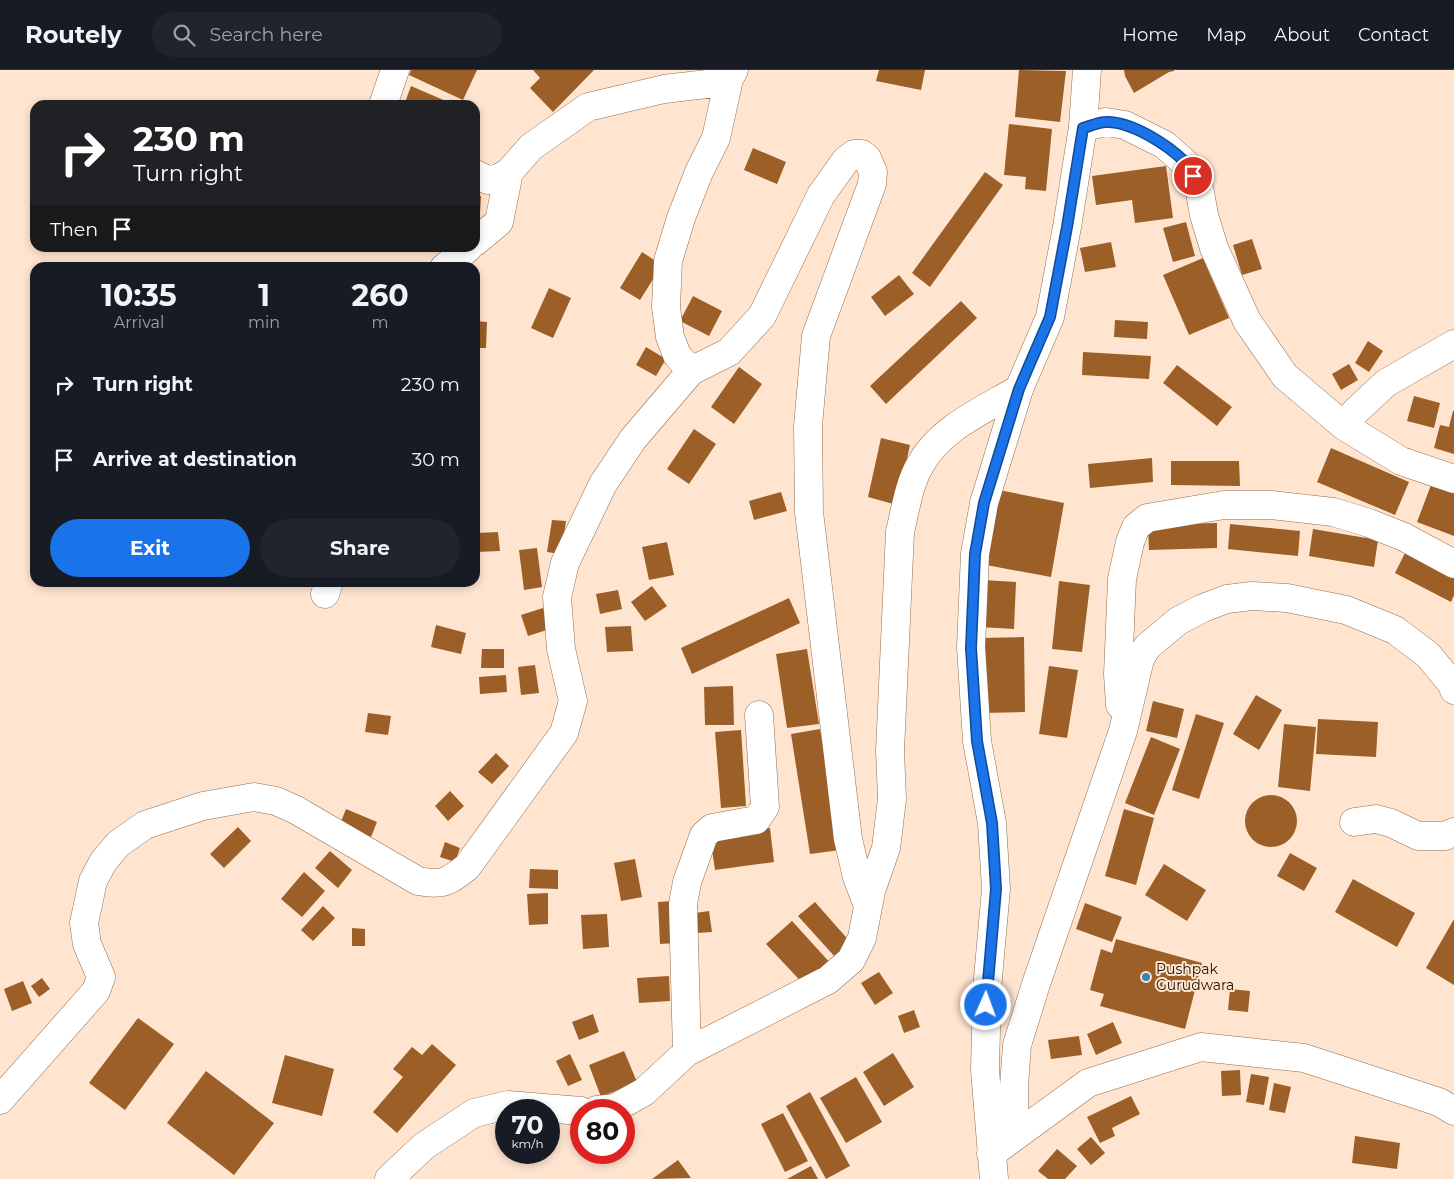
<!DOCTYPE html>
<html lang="en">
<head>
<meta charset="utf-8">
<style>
  :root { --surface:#171b24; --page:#20242c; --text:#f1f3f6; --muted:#9ea1a6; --line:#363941; --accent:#1a73e8 }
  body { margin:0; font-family:Montserrat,sans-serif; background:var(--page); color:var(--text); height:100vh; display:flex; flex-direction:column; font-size:19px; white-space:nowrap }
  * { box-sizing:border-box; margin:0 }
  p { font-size:16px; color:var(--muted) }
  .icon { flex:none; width:28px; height:28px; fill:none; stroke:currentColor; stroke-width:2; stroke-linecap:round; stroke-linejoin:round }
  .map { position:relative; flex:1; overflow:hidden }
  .panel { position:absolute; left:30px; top:192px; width:450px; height:325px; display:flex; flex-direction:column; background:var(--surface); border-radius:15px; box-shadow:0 2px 8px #0003 }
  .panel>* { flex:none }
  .guide { position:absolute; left:30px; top:30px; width:450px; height:152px; border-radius:15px; box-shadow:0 2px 8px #0003; background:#202124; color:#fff; overflow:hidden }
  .speed { position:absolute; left:495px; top:1029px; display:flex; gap:10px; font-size:25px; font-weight:700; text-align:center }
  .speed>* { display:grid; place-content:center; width:65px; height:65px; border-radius:50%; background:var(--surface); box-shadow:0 2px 8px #0003; line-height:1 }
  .speed small { font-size:12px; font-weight:400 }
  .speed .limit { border:8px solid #d22; background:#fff; color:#111 }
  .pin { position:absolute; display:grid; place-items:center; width:42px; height:42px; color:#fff; margin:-21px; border:2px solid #fff; border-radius:50%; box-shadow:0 1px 5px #0007 }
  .me { position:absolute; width:55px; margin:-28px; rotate:2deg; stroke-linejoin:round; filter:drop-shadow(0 0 4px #0008) }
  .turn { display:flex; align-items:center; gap:18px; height:105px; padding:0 20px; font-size:22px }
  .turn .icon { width:65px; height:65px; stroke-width:2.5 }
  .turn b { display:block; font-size:35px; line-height:42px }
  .then { display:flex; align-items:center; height:48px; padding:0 20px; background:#0003; gap:10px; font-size:19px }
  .eta { display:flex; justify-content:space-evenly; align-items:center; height:85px; text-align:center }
  .eta b { font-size:30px; font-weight:700; line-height:35px }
  .primary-button { display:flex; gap:10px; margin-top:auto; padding:10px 20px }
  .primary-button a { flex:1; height:58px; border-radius:30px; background:var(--accent); color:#fff; font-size:20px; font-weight:700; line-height:58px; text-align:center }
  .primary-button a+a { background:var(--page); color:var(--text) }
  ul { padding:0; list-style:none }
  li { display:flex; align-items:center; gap:15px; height:75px; padding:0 20px }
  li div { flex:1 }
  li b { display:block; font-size:19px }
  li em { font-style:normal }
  header { display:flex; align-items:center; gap:30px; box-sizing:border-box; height:70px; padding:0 25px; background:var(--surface); border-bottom:1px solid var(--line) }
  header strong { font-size:24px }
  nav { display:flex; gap:28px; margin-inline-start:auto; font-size:18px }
  .search { width:350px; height:45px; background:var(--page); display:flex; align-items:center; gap:12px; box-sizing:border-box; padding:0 18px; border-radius:28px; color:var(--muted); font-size:19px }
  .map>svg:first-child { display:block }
</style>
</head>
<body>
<header>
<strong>Routely</strong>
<div class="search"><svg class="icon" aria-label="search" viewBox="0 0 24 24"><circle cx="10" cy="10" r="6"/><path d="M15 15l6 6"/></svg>Search here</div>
<nav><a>Home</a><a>Map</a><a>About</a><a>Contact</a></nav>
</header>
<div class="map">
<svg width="1454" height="1109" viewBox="0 0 1454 1109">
  <rect width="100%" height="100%" fill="#ffe5d0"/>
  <path fill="#9b5f27" d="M411,0H477L463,30L409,5Z
    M533,0H594L553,42L530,18L540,8Z
    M879,0H925L921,20L876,11Z
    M1019,0L1066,1L1060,52L1015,47Z
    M1124,0H1174V1L1169,2L1134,23L1125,6Z
    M411,16L455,35H404Z
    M1009,54L1052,59L1046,121L1025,119L1026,107L1004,105Z
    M753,78L786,92L777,114L744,100Z
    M1166,96L1173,148L1135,153L1132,130L1096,135L1092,106Z
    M985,102L1003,115L930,217L912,203Z
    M475,125L481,126L479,160L475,159Z
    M1186,152L1195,186L1173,192L1163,158Z
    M1252,169L1262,199L1242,205L1233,175Z
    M1111,172L1116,197L1085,202L1080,178Z
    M642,182L662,195L640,230L620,218Z
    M1203,188L1229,248L1189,265L1163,205Z
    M899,205L914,224L885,246L871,227Z
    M549,218L571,228L553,268L531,258Z
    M693,226L722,241L709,266L680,251Z
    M961,231L977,248L886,334L870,316Z
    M1115,250L1148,252L1147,269L1114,267Z
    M475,251L487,252L486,278H475Z
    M1368,271L1383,281L1369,302L1355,293Z
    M646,277L666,289L656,306L636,295Z
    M1083,282L1151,286L1149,309L1082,305Z
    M1349,294L1358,310L1341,320L1332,304Z
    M1177,295L1232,337L1217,356L1163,313Z
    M739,297L762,314L734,354L711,337Z
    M1414,326L1440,333L1434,358L1407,351Z
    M1453,341H1454V384L1434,378L1440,355L1449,357Z
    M694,359L716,374L689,414L667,399Z
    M881,368L910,375L897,435L868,427Z
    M1331,378L1409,412L1395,445L1317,412Z
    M1152,388L1153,412L1090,418L1088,394Z
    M1171,391H1239L1240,416L1171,415Z
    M1431,415L1454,423V466L1417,452Z
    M999,420L1064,433L1051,507L986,495Z
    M781,422L787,441L754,450L749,431Z
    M552,450L566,451L561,484L547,482Z
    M1217,453V478L1149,480L1148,455Z
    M1230,454L1300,461L1298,486L1228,479Z
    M1313,459L1378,470L1374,497L1309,486Z
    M498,462L500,481L477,482L476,463Z
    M667,472L674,505L649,510L642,477Z
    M537,478L542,517L524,520L519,480Z
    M1406,481L1454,505V525L1451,532L1395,503Z
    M983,510L1016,512L1014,559L980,557Z
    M1059,511L1090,515L1082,582L1052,579Z
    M652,516L667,536L645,551L631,532Z
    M618,520L622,539L600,544L596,524Z
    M789,528L800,553L692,604L681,578Z
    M543,538L550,559L528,566L521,545Z
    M436,555L466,563L461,584L431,577Z
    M631,556L633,581L607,582L605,557Z
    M1024,567L1025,642L982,643L980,568Z
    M482,579H504V598H481Z
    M807,579L819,654L787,658L776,584Z
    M535,595L539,623L521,625L518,597Z
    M1049,596L1078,600L1067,668L1039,664Z
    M506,605L507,622L480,624L479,607Z
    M733,616L734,655H705L704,617Z
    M1256,625L1282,640L1259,680L1233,664Z
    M1153,631L1184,639L1177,668L1146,661Z
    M368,643L391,646L388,665L365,662Z
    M1196,644L1224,653L1199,729L1172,720Z
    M1318,649L1378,652L1376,687L1316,684Z
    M1284,654L1316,657L1310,721L1278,717Z
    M820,659L840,780L810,784L791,664Z
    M741,660L746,736L721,738L715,662Z
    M1151,667L1180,679L1154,745L1125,733Z
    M496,683L509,696L492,714L478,702Z
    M450,721L464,736L448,751L435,736Z
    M1245 751a26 26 0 1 1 52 0a26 26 0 1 1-52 0Z
    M346,739L377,752L371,767L340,754Z
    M1124,739L1154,748L1136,815L1105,806Z
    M238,757L251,771L224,798L210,784Z
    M770,758L774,792L715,800L710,766Z
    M445,772L460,778L455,792L440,787Z
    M330,781L352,800L338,818L315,798Z
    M1290,783L1317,798L1304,821L1277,806Z
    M635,789L642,827L621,831L614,793Z
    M1164,794L1206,820L1187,851L1145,825Z
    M530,799L558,800V819L529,818Z
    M304,802L325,821L302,847L281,829Z
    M1353,809L1415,843L1397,877L1335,842Z
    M548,823V854L529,855L527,824Z
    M673,831L675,873L660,874L658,832Z
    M815,832L852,874L836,888L798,846Z
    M1085,833L1122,847L1112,872L1076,859Z
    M323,836L335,848L313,871L301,860Z
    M709,841L712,862L697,863L695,843Z
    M607,844L609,877L583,879L581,845Z
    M1454,849V915L1426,898Z
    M792,851L832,895L807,918L766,874Z
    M352,858L365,859V876H352Z
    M1116,869L1202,893L1185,959L1100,936L1104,924L1090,920L1101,879L1112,883Z
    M879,902L893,923L875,935L861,913Z
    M669,906L670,931L639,933L637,908Z
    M42,908L50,919L39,927L31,916Z
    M23,911L32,933L12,941L4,919Z
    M1230,919L1250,921L1248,942L1228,940Z
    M914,940L920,957L904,963L898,946Z
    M593,944L599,962L579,970L572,952Z
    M138,948L174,974L125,1040L89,1013Z
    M1113,952L1122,973L1096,985L1087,964Z
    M1079,966L1082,985L1051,989L1048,970Z
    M432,974L456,995L397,1063L373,1042L403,1007L393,999L412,977L422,985Z
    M624,981L637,1012L601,1027L589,995Z
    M893,983L914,1017L884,1036L863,1002Z
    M570,984L582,1010L568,1016L556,991Z
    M285,985L334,999L322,1046L272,1033Z
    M1240,1000L1241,1025L1222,1026L1221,1001Z
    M206,1001L274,1053L234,1105L167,1053Z
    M1251,1004L1269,1007L1264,1035L1246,1032Z
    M856,1007L882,1052L846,1073L820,1028Z
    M1274,1013L1291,1017L1285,1043L1269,1040Z
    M810,1022L850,1096L826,1109L786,1036Z
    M1131,1026L1140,1044L1112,1058L1115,1066L1100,1073L1087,1047Z
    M783,1043L808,1091L785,1102L761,1054Z
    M1355,1066L1400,1073L1397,1099L1352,1093Z
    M1091,1067L1105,1083L1091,1095L1077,1079Z
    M1057,1079L1077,1096L1065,1109H1048L1038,1101Z
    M678,1090L691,1108L652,1109Z
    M811,1096L818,1109H787Z"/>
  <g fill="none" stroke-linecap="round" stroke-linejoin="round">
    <defs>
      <path id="minor" d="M383,35L395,0
        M1083,57L1106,52L1125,55L1165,75L1186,94L1199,117L1204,145L1214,178L1247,251L1285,306L1344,356L1401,391L1454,409
        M475,104L488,110L499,108L509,102L531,77L588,37L664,19L715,13L729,9
        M475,172L499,152L509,102
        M444,198L468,178
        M691,301L677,285L670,267L666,237L668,191L681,148L699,102L716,68L729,9L734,0
        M1344,356L1356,341L1386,313L1454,274
        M325,524L329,512
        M1120,635L1118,604L1122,509L1130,472L1136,457L1147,448L1224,435H1271L1333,442L1369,453L1404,467L1454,494
        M1354,752L1376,749L1391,753L1418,766H1445L1454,762
        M687,982L683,834L687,812L704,765L712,758L756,750L765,737L759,645
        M0,1030L96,921L101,907L87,874L84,853L93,811L103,792L118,774L145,755L203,736L254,727L276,731L296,740L418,811C443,816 448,812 467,797L564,663L573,631L561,579L557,527L565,493L603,414L633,369L691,301L729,282L762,246L821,125L846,90L854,84H862L867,88L873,102L872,114L816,266L808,356L809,442L848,769L857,807L868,836
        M597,1040L615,1038L644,1022L687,982L828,910L851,890L862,868L871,821L886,778L892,729L890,681L900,462C905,441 909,414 920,395C940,358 984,340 1019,319
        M1015,1066L1014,1016L1017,975L1036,914L1123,661L1140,589L1147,577L1178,551L1203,538L1227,529L1252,526L1287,528L1346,540L1395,560L1428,585L1452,614L1454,620
        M389,1109L424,1076L474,1043L508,1035L581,1041"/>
      <path id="major" d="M991,1084L1088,1013L1201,977L1304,988L1439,1032L1454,1041"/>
      <path id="highway" d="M994,1109L985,1000L987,919L996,819L992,753L977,671L971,577L975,484L984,433L1019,319L1050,247L1067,157L1083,57L1087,0"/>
    </defs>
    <use href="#minor" stroke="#936d4e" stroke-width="29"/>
    <use href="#major" stroke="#936d4e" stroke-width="29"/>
    <use href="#highway" stroke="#936d4e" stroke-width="29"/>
    <use href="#minor" stroke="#fff" stroke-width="28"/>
    <use href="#major" stroke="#fff" stroke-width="28"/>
    <use href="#highway" stroke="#fff" stroke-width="28"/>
  </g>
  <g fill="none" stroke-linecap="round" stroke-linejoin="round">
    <defs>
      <path id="route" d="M986,935L996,819L992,753L977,671L971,578L975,484L984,433L1019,319L1050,247L1067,157L1083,58C1090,56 1099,52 1106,52C1131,51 1168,75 1185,92C1188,96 1190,101 1193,106"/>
    </defs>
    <use href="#route" stroke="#114b97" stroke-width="12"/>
    <use href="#route" stroke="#1a73e8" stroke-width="9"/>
  </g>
  <circle fill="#3684b6" stroke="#ffe5d0" stroke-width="2" cx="1146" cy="907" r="5"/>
  <g text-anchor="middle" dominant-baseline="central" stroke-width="4" stroke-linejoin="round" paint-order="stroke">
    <g font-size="14" fill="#201105" stroke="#ffe5d0" text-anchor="start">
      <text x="1156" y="899">Pushpak<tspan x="1156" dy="16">Gurudwara</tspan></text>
    </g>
  </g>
</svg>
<div class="speed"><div>70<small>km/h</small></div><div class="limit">80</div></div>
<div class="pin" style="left:1193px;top:106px;background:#d93025"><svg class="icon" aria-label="arrive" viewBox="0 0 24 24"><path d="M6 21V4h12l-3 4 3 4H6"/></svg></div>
<svg class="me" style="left:986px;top:935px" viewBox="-20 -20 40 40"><circle r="17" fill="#1a73e8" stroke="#fff" stroke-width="3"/><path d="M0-11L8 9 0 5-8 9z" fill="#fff"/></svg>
<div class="guide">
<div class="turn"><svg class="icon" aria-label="right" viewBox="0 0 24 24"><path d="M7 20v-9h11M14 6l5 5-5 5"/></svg><div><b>230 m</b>Turn right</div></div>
<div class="then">Then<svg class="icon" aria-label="arrive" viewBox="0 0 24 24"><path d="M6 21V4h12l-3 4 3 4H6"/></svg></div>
</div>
<section class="panel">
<div class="eta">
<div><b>10:35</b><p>Arrival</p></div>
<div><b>1</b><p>min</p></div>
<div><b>260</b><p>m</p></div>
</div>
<ul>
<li><svg class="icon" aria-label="right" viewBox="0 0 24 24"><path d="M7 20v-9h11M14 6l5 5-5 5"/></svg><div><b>Turn right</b></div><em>230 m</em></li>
<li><svg class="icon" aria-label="arrive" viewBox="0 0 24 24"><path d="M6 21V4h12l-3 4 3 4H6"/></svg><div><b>Arrive at destination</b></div><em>30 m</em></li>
</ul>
<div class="primary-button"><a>Exit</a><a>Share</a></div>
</section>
</div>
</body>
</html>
